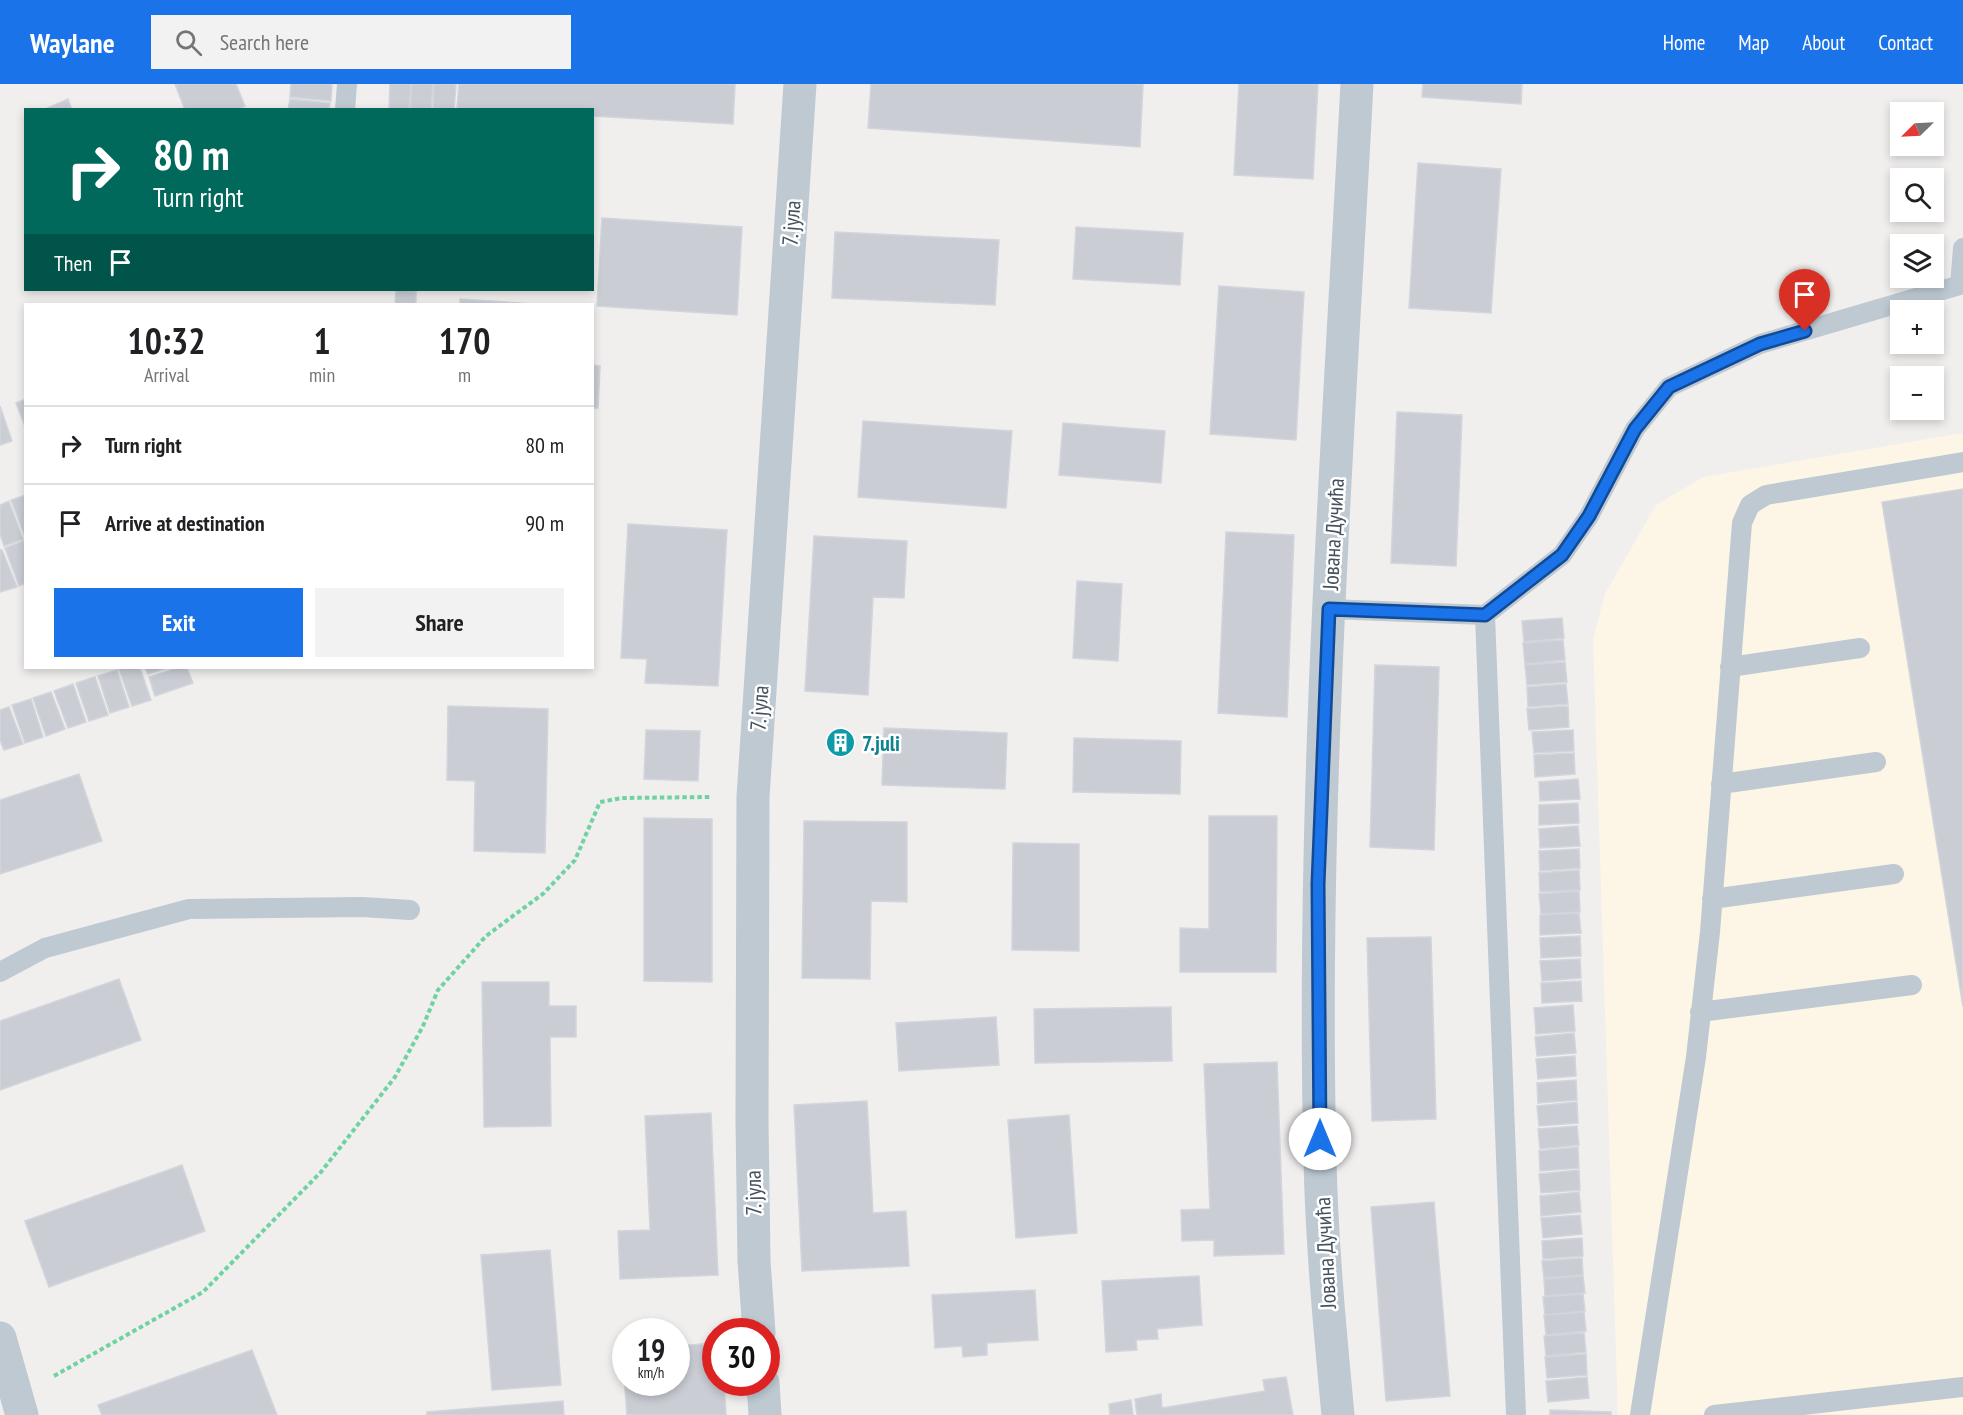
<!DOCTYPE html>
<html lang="en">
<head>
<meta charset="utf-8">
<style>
  :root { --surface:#fff; --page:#f2f2f2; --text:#202124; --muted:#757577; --line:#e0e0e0; --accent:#1a73e8 }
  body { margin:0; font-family:"PT Sans Narrow",sans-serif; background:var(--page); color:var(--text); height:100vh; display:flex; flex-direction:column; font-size:22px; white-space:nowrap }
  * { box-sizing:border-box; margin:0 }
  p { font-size:20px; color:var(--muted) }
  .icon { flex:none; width:33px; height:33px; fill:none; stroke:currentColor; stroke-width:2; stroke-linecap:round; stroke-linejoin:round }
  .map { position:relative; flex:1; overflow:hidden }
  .drawer { position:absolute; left:24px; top:219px; width:570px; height:366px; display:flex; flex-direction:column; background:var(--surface); border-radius:0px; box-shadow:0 3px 9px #0003 }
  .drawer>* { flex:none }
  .guide { position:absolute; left:24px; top:24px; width:570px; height:183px; border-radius:0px; box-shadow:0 3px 9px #0003; background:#00695c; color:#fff; overflow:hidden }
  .needle { width:39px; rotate:246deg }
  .controls { position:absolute; left:1890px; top:18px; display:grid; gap:12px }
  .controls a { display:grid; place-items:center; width:54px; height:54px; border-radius:0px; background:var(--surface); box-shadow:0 3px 9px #0003; font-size:30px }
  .speed { position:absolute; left:612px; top:1234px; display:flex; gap:12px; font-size:30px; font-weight:700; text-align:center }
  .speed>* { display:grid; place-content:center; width:78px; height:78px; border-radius:50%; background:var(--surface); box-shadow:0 3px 9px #0003; line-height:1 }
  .speed small { font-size:15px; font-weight:400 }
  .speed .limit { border:9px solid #d22; background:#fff; color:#111 }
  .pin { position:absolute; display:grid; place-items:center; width:51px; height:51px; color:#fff; margin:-62px -26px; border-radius:50% 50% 50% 0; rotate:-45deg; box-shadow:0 0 6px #0007 }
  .pin .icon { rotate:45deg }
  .me { position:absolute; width:66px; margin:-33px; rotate:0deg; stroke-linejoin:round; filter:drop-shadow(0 0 4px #0008) }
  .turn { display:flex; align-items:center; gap:21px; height:126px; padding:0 30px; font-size:27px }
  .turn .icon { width:78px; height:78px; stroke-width:2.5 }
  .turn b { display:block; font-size:42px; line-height:51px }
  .then { display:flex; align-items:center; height:57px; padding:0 30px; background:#0003; gap:12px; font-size:22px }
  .eta { display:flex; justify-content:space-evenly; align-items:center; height:102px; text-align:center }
  .eta b { font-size:36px; font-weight:800; line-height:42px }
  .cta { display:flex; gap:12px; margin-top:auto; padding:12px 30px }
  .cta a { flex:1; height:69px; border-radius:0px; background:var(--accent); color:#fff; font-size:24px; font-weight:800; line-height:69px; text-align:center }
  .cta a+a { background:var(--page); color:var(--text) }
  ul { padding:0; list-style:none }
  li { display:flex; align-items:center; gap:18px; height:78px; padding:0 30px; border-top:2px solid var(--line) }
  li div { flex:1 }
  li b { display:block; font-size:22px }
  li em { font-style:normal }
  header { display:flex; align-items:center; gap:36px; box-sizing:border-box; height:84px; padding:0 30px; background:var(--accent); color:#fff }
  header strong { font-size:28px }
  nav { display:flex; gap:33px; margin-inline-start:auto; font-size:21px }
  .search { width:420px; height:54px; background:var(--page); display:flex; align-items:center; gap:15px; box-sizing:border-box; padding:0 21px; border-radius:0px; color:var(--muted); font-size:22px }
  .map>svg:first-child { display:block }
</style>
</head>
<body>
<header>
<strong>Waylane</strong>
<div class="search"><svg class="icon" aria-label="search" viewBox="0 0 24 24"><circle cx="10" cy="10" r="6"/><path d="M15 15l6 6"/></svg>Search here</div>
<nav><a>Home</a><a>Map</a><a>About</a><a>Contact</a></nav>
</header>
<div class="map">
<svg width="1963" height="1331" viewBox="0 0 1963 1331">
  <rect width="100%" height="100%" fill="#f1eeee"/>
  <path fill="#fdf6e6" d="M1963,349V1330L1618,1331L1593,555L1605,510L1656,421L1703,393Z"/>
  <path fill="#cacdd4" stroke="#d2d5db" stroke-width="1.5" d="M175,0H236L245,22L236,26H185Z
    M291,0H332L331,17L290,13Z
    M390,0H411L409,26L389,25Z
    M412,0H433L431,26H410Z
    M434,0H456L454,26H433Z
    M459,0H735L733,40L592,32V26H490L457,24Z
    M871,0H1143L1140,63L868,44Z
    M1239,0H1318L1313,95L1234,91Z
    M1423,0H1522L1521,20L1422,13Z
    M68,15L72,26H43Z
    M290,15L330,19L329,26H288Z
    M1418,79L1501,85L1491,229L1409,224Z
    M602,134L742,143L737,231L597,222Z
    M1076,143L1183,149L1180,201L1073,195Z
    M835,148L999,156L995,221L832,214Z
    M1219,202L1304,208L1296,356L1210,350Z
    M396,206L416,207V220H395Z
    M460,215L535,220H460Z
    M592,281L600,282L598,324H592Z
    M26,315V345L16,319Z
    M0,322L12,357L0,361Z
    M1397,328L1462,331L1456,482L1391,479Z
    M863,337L1012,347L1006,424L858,413Z
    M1063,339L1165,347L1161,399L1059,391Z
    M1963,405V923L1882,418Z
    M26,411V453H25L11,416Z
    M9,417L23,455L4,462L0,450V421Z
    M628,440L727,446L718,602L645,599L647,575L621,574Z
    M1226,448L1294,451L1287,633L1218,629Z
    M814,452L907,457L904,514L873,513L868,611L805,607Z
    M23,457L26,464V499L19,502L5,464Z
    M0,466H2L17,503L0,508Z
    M1077,497L1122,500L1118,577L1073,574Z
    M1562,534L1564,554L1524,558L1522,537Z
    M1563,556L1565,576L1525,580L1523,559Z
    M1565,578L1567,598L1527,601L1525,581Z
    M1375,581L1439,583L1434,766L1370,763Z
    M122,584H140L151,616L132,622L119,585Z
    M145,584H167L148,590Z
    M177,584H187L193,599L155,612L149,593Z
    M117,586L129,623L110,629L98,592Z
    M95,593L108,631L89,637L76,599Z
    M73,600L86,638L68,644L54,607Z
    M1566,600L1568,620L1528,623L1527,603Z
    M51,608L65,645L46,652L33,614Z
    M31,615L43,653L25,659L12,621Z
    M448,622L548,625L545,769L474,767L475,697L447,696Z
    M1568,622L1569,643L1529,646L1527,625Z
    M9,623L23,660L4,666L0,656V626Z
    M884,644L1007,649L1005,705L882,701Z
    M646,646L700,647L698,697L644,695Z
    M1573,646L1574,667L1534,669L1532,648Z
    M834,648H849V669H834Z
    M1074,654L1181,657L1180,710L1073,708Z
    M1574,669L1575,690L1535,693L1534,671Z
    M79,690L102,757L0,790V716Z
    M1578,695L1580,715L1540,717L1539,698Z
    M1578,719L1579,739L1539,741V721Z
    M1209,732H1277L1276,888H1180V844L1209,845Z
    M644,734L712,735V898L644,897Z
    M804,737L907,738V818L871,817L870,895L802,894Z
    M1578,742L1580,762L1540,764L1539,745Z
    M1013,759L1079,760V867L1012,866Z
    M1579,765L1580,784L1540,787L1539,767Z
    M1579,786L1580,806L1540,808L1539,789Z
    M1579,807L1580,828L1541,830L1539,810Z
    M1579,829L1581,849L1540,851V831Z
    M1580,852L1581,872L1541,874L1540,854Z
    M1431,853L1436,1035L1372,1037L1367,854Z
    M1580,875L1581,894L1542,897L1540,877Z
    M119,895L141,956L0,1006V937Z
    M1581,897L1582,917L1542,919L1541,899Z
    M482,898H549V922H576V953H550L551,1042L484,1043Z
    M1573,921L1575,947L1536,950L1534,924Z
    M1171,923L1172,977L1035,979L1034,925Z
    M996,933L999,981L899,987L896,939Z
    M1574,949L1576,969L1537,972L1535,953Z
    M1575,972L1576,992L1538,995L1536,975Z
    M1277,978L1284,1170L1214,1172V1156L1182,1157L1181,1126L1210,1125L1204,980Z
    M1576,996L1577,1016L1538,1019L1537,999Z
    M867,1017L873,1129L906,1127L909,1182L802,1187L794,1021Z
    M1577,1018L1578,1039L1539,1042L1537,1022Z
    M711,1029L718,1191L620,1195L618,1147L650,1146L645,1032Z
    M1069,1031L1077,1149L1016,1154L1008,1036Z
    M1577,1042L1579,1061L1540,1065L1538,1045Z
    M1578,1063L1579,1084L1540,1087L1539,1067Z
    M182,1081L205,1147L49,1203L25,1137Z
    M1579,1086L1580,1106L1541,1109L1539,1090Z
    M1579,1108L1581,1128L1541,1132L1540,1112Z
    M1434,1118L1450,1312L1386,1317L1371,1123Z
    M1580,1131L1582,1150L1543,1154L1541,1134Z
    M1582,1154L1583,1172L1543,1175L1542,1157Z
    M550,1166L561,1301L492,1306L481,1171Z
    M1582,1174L1583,1191L1544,1194L1542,1177Z
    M1199,1192L1202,1241L1157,1245L1158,1255L1136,1256L1137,1266L1106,1268L1102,1197Z
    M1583,1192L1585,1209L1545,1212L1544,1195Z
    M1035,1206L1038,1256L987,1259V1271L963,1273L962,1262L935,1264L932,1211Z
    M1583,1210L1585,1227L1545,1231L1543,1213Z
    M1584,1228L1586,1247L1546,1251L1544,1231Z
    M1584,1249L1586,1268L1546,1272L1544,1252Z
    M716,1259V1299H724L726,1331H627L622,1266H626V1299H676V1262Z
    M252,1266L277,1331H102L98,1321Z
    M1586,1270L1587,1291L1547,1294L1545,1273Z
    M1286,1293L1293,1331H1137L1135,1315L1161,1310L1162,1324L1265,1307L1263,1296Z
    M1587,1293L1589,1314L1548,1318L1546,1297Z
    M1131,1316L1133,1331H1110L1109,1320Z
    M563,1317L564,1331H427V1328Z
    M1550,1326L1611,1328V1331H1550Z"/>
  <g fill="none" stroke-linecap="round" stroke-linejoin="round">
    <path stroke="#6ed3a1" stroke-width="4" stroke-dasharray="4.5 3" stroke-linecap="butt" d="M54,1292L203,1208L321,1088L395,993L423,942L438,906L486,852L544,809L575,776L600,718L622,714L712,713"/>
    <path stroke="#bec9d2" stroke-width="20" d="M345,26L347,0
      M1329,525L1485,531L1562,471L1589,432L1635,345L1669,303L1760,260L1960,201L1963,164
      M1485,531L1516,1331
      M1730,583L1860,564
      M1721,700L1876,678
      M1712,815L1894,790
      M0,888L45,864L189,825L362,823L410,826
      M1700,928L1912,901
      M1640,1331L1696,973L1710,848L1742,439L1750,421L1766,411L1963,378
      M1714,1331L1963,1303"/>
    <path stroke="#bec9d2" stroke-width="33" d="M759,1248L754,1177L752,1036L753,713L800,0
      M0,1254L22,1331
      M763,1299L765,1331
      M1338,1331C1330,1247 1322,1162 1320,1077C1311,718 1338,359 1357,0"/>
  </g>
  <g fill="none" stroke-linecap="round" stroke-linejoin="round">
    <defs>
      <path id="route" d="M1320,1055L1318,800L1329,525L1485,531L1562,471L1589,432L1635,345L1669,303L1760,260L1805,247"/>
    </defs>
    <use href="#route" stroke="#114b97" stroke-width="15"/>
    <use href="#route" stroke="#1a73e8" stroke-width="10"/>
  </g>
  <defs>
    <symbol id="building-disc" viewBox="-11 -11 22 22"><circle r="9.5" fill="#0f9aa8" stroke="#fff"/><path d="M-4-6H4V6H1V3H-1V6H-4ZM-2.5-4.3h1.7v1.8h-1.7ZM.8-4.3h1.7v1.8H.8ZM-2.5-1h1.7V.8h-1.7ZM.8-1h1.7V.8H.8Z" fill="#fff"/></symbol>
  </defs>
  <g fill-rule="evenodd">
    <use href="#building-disc" x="824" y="642" width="33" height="33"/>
  </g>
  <g text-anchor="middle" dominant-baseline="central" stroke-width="5" stroke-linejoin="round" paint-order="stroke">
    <g font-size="22" fill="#45525e" stroke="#fff">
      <text transform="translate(791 139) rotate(-86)">7. јула</text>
      <text transform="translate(1333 450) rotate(-87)">Јована Дучића</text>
      <text transform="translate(759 624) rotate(-86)">7. јула</text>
      <text transform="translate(753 1109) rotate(-91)">7. јула</text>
      <text transform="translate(1325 1169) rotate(-93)">Јована Дучића</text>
    </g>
    <g font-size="22" font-weight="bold" fill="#0d838f" stroke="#fff" text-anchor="start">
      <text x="862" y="659">7.juli</text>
    </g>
  </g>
</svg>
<div class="controls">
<a><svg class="needle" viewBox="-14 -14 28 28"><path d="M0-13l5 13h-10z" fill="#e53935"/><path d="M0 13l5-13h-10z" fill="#757577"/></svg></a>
<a><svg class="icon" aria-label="search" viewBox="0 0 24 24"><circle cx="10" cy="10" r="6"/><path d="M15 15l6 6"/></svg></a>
<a><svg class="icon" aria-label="layers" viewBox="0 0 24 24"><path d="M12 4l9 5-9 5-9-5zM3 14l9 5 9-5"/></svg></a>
<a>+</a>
<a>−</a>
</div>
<div class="speed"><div>19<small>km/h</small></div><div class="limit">30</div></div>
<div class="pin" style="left:1805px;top:247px;background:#d93025"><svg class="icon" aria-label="arrive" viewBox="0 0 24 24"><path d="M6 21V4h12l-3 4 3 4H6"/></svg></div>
<svg class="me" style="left:1320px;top:1055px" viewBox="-20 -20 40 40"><circle r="19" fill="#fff"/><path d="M0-13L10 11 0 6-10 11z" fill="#1a73e8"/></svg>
<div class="guide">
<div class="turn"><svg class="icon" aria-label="right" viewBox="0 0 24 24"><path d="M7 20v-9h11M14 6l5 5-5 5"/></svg><div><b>80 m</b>Turn right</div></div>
<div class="then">Then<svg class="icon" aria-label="arrive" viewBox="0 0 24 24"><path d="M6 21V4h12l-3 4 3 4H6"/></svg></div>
</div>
<section class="drawer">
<div class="eta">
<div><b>10:32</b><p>Arrival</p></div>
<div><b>1</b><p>min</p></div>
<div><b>170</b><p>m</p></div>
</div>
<ul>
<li><svg class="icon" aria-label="right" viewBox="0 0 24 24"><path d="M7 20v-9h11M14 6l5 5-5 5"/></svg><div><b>Turn right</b></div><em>80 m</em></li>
<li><svg class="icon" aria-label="arrive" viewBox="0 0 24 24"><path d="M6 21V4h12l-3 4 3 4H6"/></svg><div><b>Arrive at destination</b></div><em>90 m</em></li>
</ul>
<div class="cta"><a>Exit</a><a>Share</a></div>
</section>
</div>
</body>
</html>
